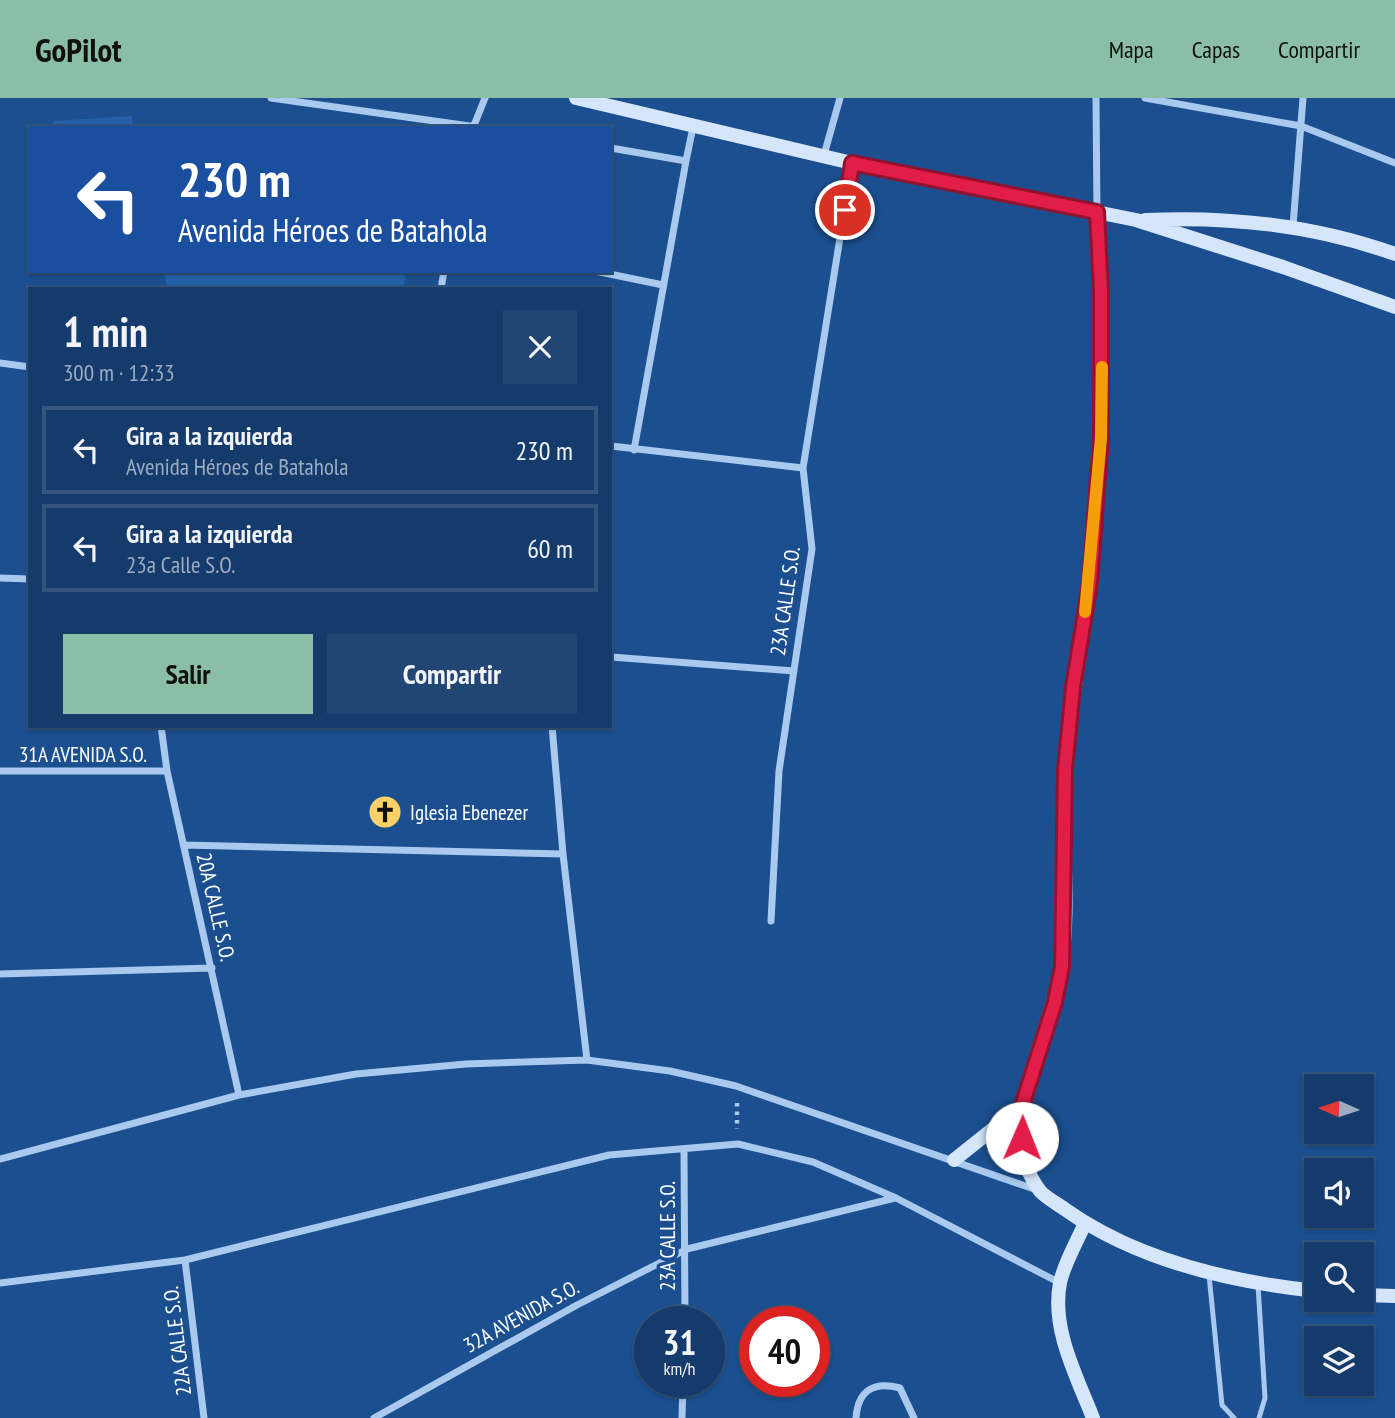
<!DOCTYPE html>
<html lang="es">
<head>
<meta charset="utf-8">
<style>
  :root { --surface:#143b6b; --page:#214673; --text:#f1f3f6; --muted:#9dadc1; --line:#33557e; --accent:#8abfa5 }
  body { margin:0; font-family:"PT Sans Narrow",sans-serif; background:var(--page); color:var(--text); height:100vh; display:flex; flex-direction:column; font-size:26px; white-space:nowrap }
  * { box-sizing:border-box; margin:0 }
  p { font-size:23px; color:var(--muted) }
  .icon { flex:none; width:38px; height:38px; fill:none; stroke:currentColor; stroke-width:2; stroke-linecap:round; stroke-linejoin:round }
  .map { position:relative; flex:1; overflow:hidden }
  .details { position:absolute; left:28px; top:189px; width:584px; height:441px; display:flex; flex-direction:column; background:var(--surface); border-radius:0px; box-shadow:0 2px 5px #0004,0 0 0 2px var(--line) }
  .details>* { flex:none }
  .hud { position:absolute; left:28px; top:28px; width:584px; height:147px; border-radius:0px; box-shadow:0 2px 5px #0004,0 0 0 2px var(--line); background:#1a4fa0; color:#fff; overflow:hidden }
  .needle { width:46px; rotate:273deg }
  .tools { position:absolute; left:1304px; top:976px; display:grid; gap:14px }
  .tools a { display:grid; place-items:center; width:70px; height:70px; border-radius:0px; background:var(--surface); box-shadow:0 2px 5px #0004,0 0 0 2px var(--line); font-size:35px }
  .speed { position:absolute; left:634px; top:1208px; display:flex; gap:14px; font-size:35px; font-weight:700; text-align:center }
  .speed>* { display:grid; place-content:center; width:91px; height:91px; border-radius:50%; background:var(--surface); box-shadow:0 2px 5px #0004,0 0 0 2px var(--line); line-height:1 }
  .speed small { font-size:18px; font-weight:400 }
  .speed .limit { border:10px solid #d22; background:#fff; color:#111 }
  .pin { position:absolute; display:grid; place-items:center; width:60px; height:60px; color:#fff; margin:-30px; border:4px solid #fff; border-radius:50%; box-shadow:0 2px 7px #0007 }
  .me { position:absolute; width:77px; margin:-38px; rotate:1deg; stroke-linejoin:round; filter:drop-shadow(0 0 5px #0008) }
  .turn { display:flex; align-items:center; gap:24px; height:147px; padding:0 35px; font-size:32px }
  .turn .icon { width:91px; height:91px; stroke-width:2.5 }
  .turn b { display:block; font-size:49px; line-height:60px }
  .round { display:grid; place-items:center; flex:none; width:74px; height:74px; border-radius:0px; background:var(--page) }
  .headline { display:flex; align-items:center; justify-content:space-between; height:119px; padding:0 35px }
  h1 { font-size:42px; font-weight:600; line-height:52px }
  .action { display:flex; gap:14px; margin-top:auto; padding:14px 35px }
  .action a { flex:1; height:80px; border-radius:0px; background:var(--accent); color:#111; font-size:28px; font-weight:600; line-height:80px; text-align:center }
  .action a+a { background:var(--page); color:var(--text) }
  ul { padding:0; list-style:none }
  li { display:flex; align-items:center; gap:21px; height:88px; margin:0 14px 10px; padding:0 21px; border:4px solid var(--line); border-radius:0px }
  li div { flex:1 }
  li b { display:block; font-size:26px }
  li em { font-style:normal }
  header { display:flex; align-items:center; gap:42px; box-sizing:border-box; height:98px; padding:0 35px; background:var(--accent); color:#111 }
  header strong { font-size:33px }
  nav { display:flex; gap:38px; margin-inline-start:auto; font-size:24px }
  .map>svg:first-child { display:block }
</style>
</head>
<body>
<header>
<strong>GoPilot</strong>
<nav><a>Mapa</a><a>Capas</a><a>Compartir</a></nav>
</header>
<div class="map">
<svg width="1395" height="1320" viewBox="0 0 1395 1320">
  <rect width="100%" height="100%" fill="#1b4f8f"/>
  <path fill="#2461a8" d="M132,18L133,30H53V23Z
    M163,173H406L403,191H168Z"/>
  <g fill="none" stroke-linecap="round" stroke-linejoin="round">
    <path stroke="#a9c9ee" stroke-width="4.5" stroke-dasharray="3.5 5" stroke-linecap="butt" d="M737,1005V1031"/>
    <path stroke="#a9c9ee" stroke-width="5" d="M1209,1177L1222,1307L1234,1320
      M1258,1187L1265,1300L1259,1320"/>
    <path stroke="#a9c9ee" stroke-width="7" d="M271,0L484,30
      M1096,0L1097,114
      M1145,0L1301,28L1395,65
      M473,30L485,0
      M611,50L686,63L693,29
      M824,57L840,0
      M1293,128L1303,0
      M595,173L663,187
      M441,191L444,173
      M0,265L30,269
      M611,348L803,370
      M634,352L686,63
      M0,480L30,481
      M611,559L794,573
      M161,628L167,673L239,997
      M552,628L563,756L587,962
      M0,673H167
      M184,747L563,756
      M771,823L779,673L812,451L803,370L852,65
      M0,876L212,870
      M684,1052L685,1223
      M0,1061L239,997L356,976L466,966L587,962L670,973L736,988L1037,1092
      M185,1162L204,1320
      M0,1185L185,1162L609,1057L738,1046L813,1064L896,1100L1060,1185
      M374,1320L577,1207L687,1151L895,1100
      M682,1320L683,1283
      M856,1320C858,1292 874,1283 900,1290L914,1320"/>
    <path stroke="#d6e6fa" stroke-width="14" d="M576,0L852,65L1136,122L1283,169L1395,209
      M1097,114C1103,238 1103,360 1090,483C1083,545 1070,606 1065,669C1060,735 1072,811 1060,876C1049,940 993,1033 1040,1093C1046,1100 1058,1106 1066,1112C1137,1162 1231,1184 1316,1193
      M1145,122C1231,118 1314,127 1395,156
      M954,1062L1022,1008
      M1085,1125C1077,1144 1064,1165 1060,1185C1051,1231 1077,1279 1093,1320
      M1362,1197L1395,1198"/>
  </g>
  <g fill="none" stroke-linecap="round" stroke-linejoin="round">
    <defs>
      <path id="route" d="M845,112L852,65L1097,114L1101,194V340L1090,485L1073,589L1065,672L1062,869L1055,904L1022,1008V1040"/>
    </defs>
    <use href="#route" stroke="#92132f" stroke-width="18"/>
    <use href="#route" stroke="#e11d48" stroke-width="12"/>
    <path stroke="#f59e0b" stroke-width="12" d="M1085,514L1101,340L1102,269"/>
  </g>
  <defs>
    <symbol id="church-disc" viewBox="-11 -11 22 22"><circle r="9.5" fill="#ffd166" stroke="#1b4f8f"/><path d="M-1.2-6h2.4v3.5h3.3v2.4h-3.3V6h-2.4V-.1h-3.3v-2.4h3.3Z" fill="#111"/></symbol>
  </defs>
  <g fill-rule="evenodd">
    <use href="#church-disc" x="366" y="695" width="38" height="38"/>
  </g>
  <g text-anchor="middle" dominant-baseline="central" stroke-width="7" stroke-linejoin="round" paint-order="stroke">
    <g font-size="21" fill="#fff" stroke="#1b4f8f">
      <text transform="translate(785 503) rotate(-82)">23A CALLE S.O.</text>
      <text x="83" y="656">31A AVENIDA S.O.</text>
      <text transform="translate(216 809) rotate(77)">20A CALLE S.O.</text>
      <text transform="translate(667 1138) rotate(-90)">23A CALLE S.O.</text>
      <text transform="translate(521 1218) rotate(-29)">32A AVENIDA S.O.</text>
      <text transform="translate(177 1243) rotate(-97)">22A CALLE S.O.</text>
    </g>
    <g font-size="21" fill="#fff" stroke="#1b4f8f" text-anchor="start">
      <text x="410" y="714">Iglesia Ebenezer</text>
    </g>
  </g>
</svg>
<div class="tools">
<a><svg class="needle" viewBox="-14 -14 28 28"><path d="M0-13l5 13h-10z" fill="#e53935"/><path d="M0 13l5-13h-10z" fill="#9dadc1"/></svg></a>
<a><svg class="icon" aria-label="sound" viewBox="0 0 24 24"><path d="M4 9h4l5-4v14l-5-4H4zM17 9q2 3 0 6"/></svg></a>
<a><svg class="icon" aria-label="search" viewBox="0 0 24 24"><circle cx="10" cy="10" r="6"/><path d="M15 15l6 6"/></svg></a>
<a><svg class="icon" aria-label="layers" viewBox="0 0 24 24"><path d="M12 4l9 5-9 5-9-5zM3 14l9 5 9-5"/></svg></a>
</div>
<div class="speed"><div>31<small>km/h</small></div><div class="limit">40</div></div>
<div class="pin" style="left:845px;top:112px;background:#d93025"><svg class="icon" aria-label="arrive" viewBox="0 0 24 24"><path d="M6 21V4h12l-3 4 3 4H6"/></svg></div>
<svg class="me" style="left:1022px;top:1040px" viewBox="-20 -20 40 40"><circle r="19" fill="#fff"/><path d="M0-13L10 11 0 6-10 11z" fill="#e11d48"/></svg>
<div class="hud">
<div class="turn"><svg class="icon" aria-label="left" viewBox="0 0 24 24"><path d="M17 20v-9H6M10 6l-5 5 5 5"/></svg><div><b>230 m</b>Avenida Héroes de Batahola</div></div>
</div>
<section class="details">
<div class="headline"><div><h1>1 min</h1><p>300 m · 12:33</p></div><a class="round"><svg class="icon" aria-label="close" viewBox="0 0 24 24"><path d="M6 6l12 12M18 6L6 18"/></svg></a></div>
<ul>
<li><svg class="icon" aria-label="left" viewBox="0 0 24 24"><path d="M17 20v-9H6M10 6l-5 5 5 5"/></svg><div><b>Gira a la izquierda</b><p>Avenida Héroes de Batahola</p></div><em>230 m</em></li>
<li><svg class="icon" aria-label="left" viewBox="0 0 24 24"><path d="M17 20v-9H6M10 6l-5 5 5 5"/></svg><div><b>Gira a la izquierda</b><p>23a Calle S.O.</p></div><em>60 m</em></li>
</ul>
<div class="action"><a>Salir</a><a>Compartir</a></div>
</section>
</div>
</body>
</html>
